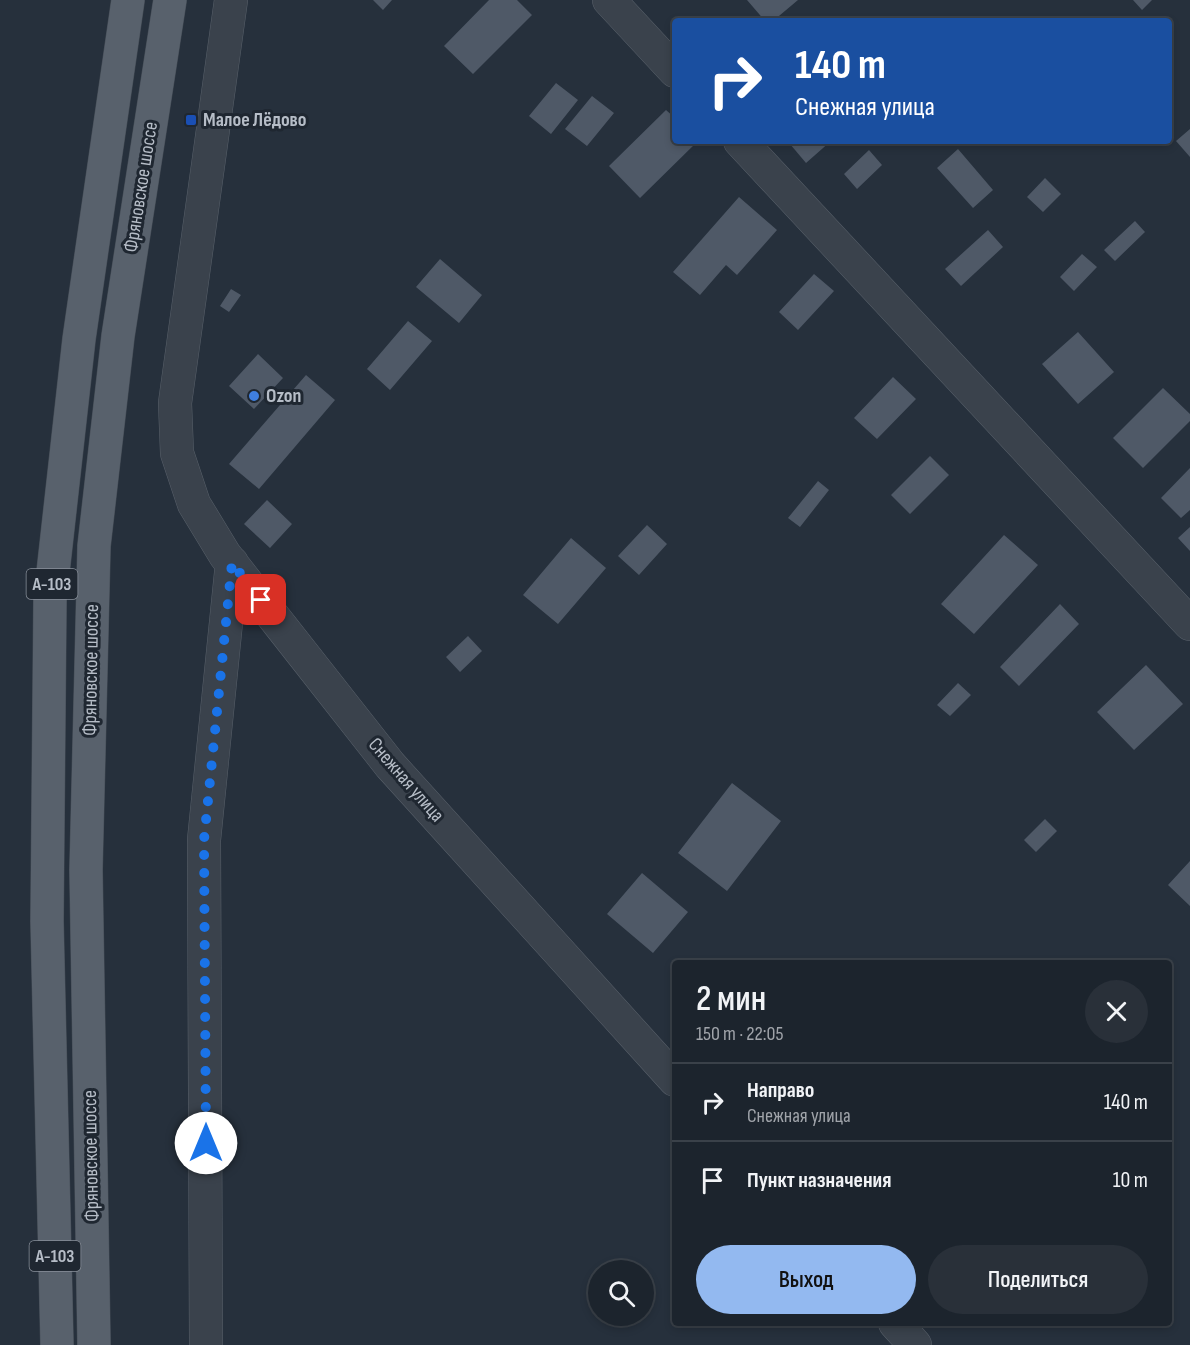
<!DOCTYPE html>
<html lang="ru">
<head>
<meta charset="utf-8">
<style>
  :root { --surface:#1c242d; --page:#293039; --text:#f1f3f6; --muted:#a0a4aa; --line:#3a4149; --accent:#93b9f0 }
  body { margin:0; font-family:"Sofia Sans Condensed",sans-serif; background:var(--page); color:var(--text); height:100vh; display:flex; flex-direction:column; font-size:22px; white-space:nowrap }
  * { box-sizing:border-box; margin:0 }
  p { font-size:20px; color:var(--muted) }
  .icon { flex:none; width:33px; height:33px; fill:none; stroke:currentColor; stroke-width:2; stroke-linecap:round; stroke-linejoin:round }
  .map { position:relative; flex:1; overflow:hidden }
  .details { position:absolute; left:672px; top:960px; width:500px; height:366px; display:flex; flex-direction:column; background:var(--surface); border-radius:6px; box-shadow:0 3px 9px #0003,0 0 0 2px var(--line) }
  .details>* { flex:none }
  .hud { position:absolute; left:672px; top:18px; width:500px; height:126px; border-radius:6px; box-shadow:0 3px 9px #0003,0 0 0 2px var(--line); background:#1a4fa0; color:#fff; overflow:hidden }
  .controls { position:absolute; left:588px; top:1260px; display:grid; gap:12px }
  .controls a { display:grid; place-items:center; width:66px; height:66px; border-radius:50%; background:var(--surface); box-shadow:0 3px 9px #0003,0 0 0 2px var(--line); font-size:30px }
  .pin { position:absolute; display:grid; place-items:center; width:51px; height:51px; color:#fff; margin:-26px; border-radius:12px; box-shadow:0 3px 9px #0006 }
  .me { position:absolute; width:66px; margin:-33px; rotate:0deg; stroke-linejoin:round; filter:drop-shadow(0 0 4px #0008) }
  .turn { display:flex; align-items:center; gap:21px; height:126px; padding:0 24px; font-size:27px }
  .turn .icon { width:78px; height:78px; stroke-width:2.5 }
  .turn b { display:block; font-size:42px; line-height:51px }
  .round { display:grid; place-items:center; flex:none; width:63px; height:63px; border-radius:32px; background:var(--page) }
  .summary { display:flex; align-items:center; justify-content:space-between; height:102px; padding:0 24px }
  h1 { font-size:36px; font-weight:600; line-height:45px }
  .action { display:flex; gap:12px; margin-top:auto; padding:12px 24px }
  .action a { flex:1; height:69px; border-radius:36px; background:var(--accent); color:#111; font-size:24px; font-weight:600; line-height:69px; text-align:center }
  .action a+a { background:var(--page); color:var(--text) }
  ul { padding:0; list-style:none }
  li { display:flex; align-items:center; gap:18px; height:78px; padding:0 24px; border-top:2px solid var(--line) }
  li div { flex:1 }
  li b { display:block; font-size:22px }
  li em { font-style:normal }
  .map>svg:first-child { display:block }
</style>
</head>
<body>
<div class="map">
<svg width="1190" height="1345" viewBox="0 0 1190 1345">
  <rect width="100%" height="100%" fill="#26303c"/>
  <path fill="#4f5967" d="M373,0H392L383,10Z
    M489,0H517L532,15L473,74L444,46Z
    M747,0H798L773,21H765Z
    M1133,0H1152L1142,10Z
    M556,83L578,100L551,134L529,116Z
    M592,96L614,113L587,146L565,129Z
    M666,110L675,118V141H698L640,198L609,166Z
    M1190,129V157L1176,141Z
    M794,141H831L806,163L790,144Z
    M958,149L993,190L973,208L937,168Z
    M869,150L882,165L857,189L844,174Z
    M1045,178L1061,194L1043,212L1027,197Z
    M739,197L777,230L737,275L726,265L700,295L673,272Z
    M1135,221L1145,232L1115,261L1104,250Z
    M988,230L1003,247L961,286L945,269Z
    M1082,254L1097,267L1074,291L1060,277Z
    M440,259L482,295L459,323L416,287Z
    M814,274L834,291L798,330L779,312Z
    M231,289L241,295L229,312L220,306Z
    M408,321L432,341L390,390L367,369Z
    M1078,332L1114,372L1078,404L1042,364Z
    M258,354L283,378L254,409L229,386Z
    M306,375L335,400L259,489L229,464Z
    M893,377L916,399L877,439L854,418Z
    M1163,388L1190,414V421L1143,468L1113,438Z
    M930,456L949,475L910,514L891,495Z
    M1190,468V510L1181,518L1161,498Z
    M818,481L829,490L800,527L788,518Z
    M267,500L292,524L270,548L244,524Z
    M647,525L667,544L639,575L618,556Z
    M1190,527V551L1178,538Z
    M1004,535L1038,565L974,634L941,604Z
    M571,538L606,568L558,624L523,595Z
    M1060,604L1079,624L1019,686L1000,667Z
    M468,636L482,651L460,672L446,657Z
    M1146,665L1183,704L1134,750L1097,712Z
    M958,683L971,695L950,716L937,705Z
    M732,783L781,821L727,891L678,853Z
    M1045,819L1057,831L1036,852L1024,840Z
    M1190,861V906L1168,885Z
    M642,873L688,912L653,953L607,914Z"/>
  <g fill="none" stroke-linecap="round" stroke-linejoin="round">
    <defs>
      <path id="minor" d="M231,0L175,403L177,453L194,504L225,555L390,765L675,1080
        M609,0L675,71
        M740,141L1190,624
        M895,1323L915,1345
        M206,1345L204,840L232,563"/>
      <path id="major" d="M57,1345L47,921L50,599L79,339L128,0
        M94,1345L86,870L94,546L118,336L170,0"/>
    </defs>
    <use href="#minor" stroke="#58606a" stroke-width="34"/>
    <use href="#major" stroke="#434b55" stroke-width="34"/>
    <use href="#minor" stroke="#3a424c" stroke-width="33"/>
    <use href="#major" stroke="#58616c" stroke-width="33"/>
  </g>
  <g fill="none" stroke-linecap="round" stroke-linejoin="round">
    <path stroke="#1a73e8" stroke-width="10" stroke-dasharray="0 18" d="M206,1143L204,840L232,563L261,600"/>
  </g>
  <rect fill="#1a4fb4" stroke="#1f2731" stroke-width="2" x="185" y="114" width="12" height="12" rx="3"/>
  <circle fill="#3f7fe0" stroke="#1f2731" stroke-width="2" cx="254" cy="396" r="6"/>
  <g text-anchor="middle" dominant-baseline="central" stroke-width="6" stroke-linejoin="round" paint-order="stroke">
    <g fill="#1f2731" stroke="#89909a" stroke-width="1.5">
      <rect x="26.5" y="569" width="51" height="30" rx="4.5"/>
      <rect x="29.5" y="1241" width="51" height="30" rx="4.5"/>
    </g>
    <g font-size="18" font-weight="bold" fill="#b6bdc7">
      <text x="52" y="584">А-103</text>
      <text x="55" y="1256">А-103</text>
    </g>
    <g font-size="20" font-weight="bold" fill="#b6bdc7" stroke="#1f2731" text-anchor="start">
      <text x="203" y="120">Малое Лёдово</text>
      <text x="266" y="396">Ozon</text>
    </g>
    <g font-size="20" fill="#b6bdc7" stroke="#1f2731">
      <text transform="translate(141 187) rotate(-81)">Фряновское шоссе</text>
      <text transform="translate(91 670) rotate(-89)">Фряновское шоссе</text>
      <text transform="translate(406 780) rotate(49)">Снежная улица</text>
      <text transform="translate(91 1156) rotate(-91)">Фряновское шоссе</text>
    </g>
  </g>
</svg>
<div class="controls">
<a><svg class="icon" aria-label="search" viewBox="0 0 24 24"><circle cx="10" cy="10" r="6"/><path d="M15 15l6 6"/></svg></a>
</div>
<div class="pin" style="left:261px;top:600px;background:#d93025"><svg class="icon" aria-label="arrive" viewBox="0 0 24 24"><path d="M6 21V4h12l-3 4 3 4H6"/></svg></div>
<svg class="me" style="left:206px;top:1143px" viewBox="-20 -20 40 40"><circle r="19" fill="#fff"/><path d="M0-13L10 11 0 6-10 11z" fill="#1a73e8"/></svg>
<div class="hud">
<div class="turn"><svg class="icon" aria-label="right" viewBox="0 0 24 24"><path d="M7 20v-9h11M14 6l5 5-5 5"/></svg><div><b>140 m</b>Снежная улица</div></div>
</div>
<section class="details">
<div class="summary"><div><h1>2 мин</h1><p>150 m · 22:05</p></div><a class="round"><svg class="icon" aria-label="close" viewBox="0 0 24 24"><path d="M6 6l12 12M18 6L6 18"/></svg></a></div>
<ul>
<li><svg class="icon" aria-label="right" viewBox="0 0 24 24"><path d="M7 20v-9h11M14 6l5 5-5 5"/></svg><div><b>Направо</b><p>Снежная улица</p></div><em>140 m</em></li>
<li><svg class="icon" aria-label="arrive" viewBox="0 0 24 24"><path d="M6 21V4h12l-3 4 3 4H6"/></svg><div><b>Пункт назначения</b></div><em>10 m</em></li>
</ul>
<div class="action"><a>Выход</a><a>Поделиться</a></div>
</section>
</div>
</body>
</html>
